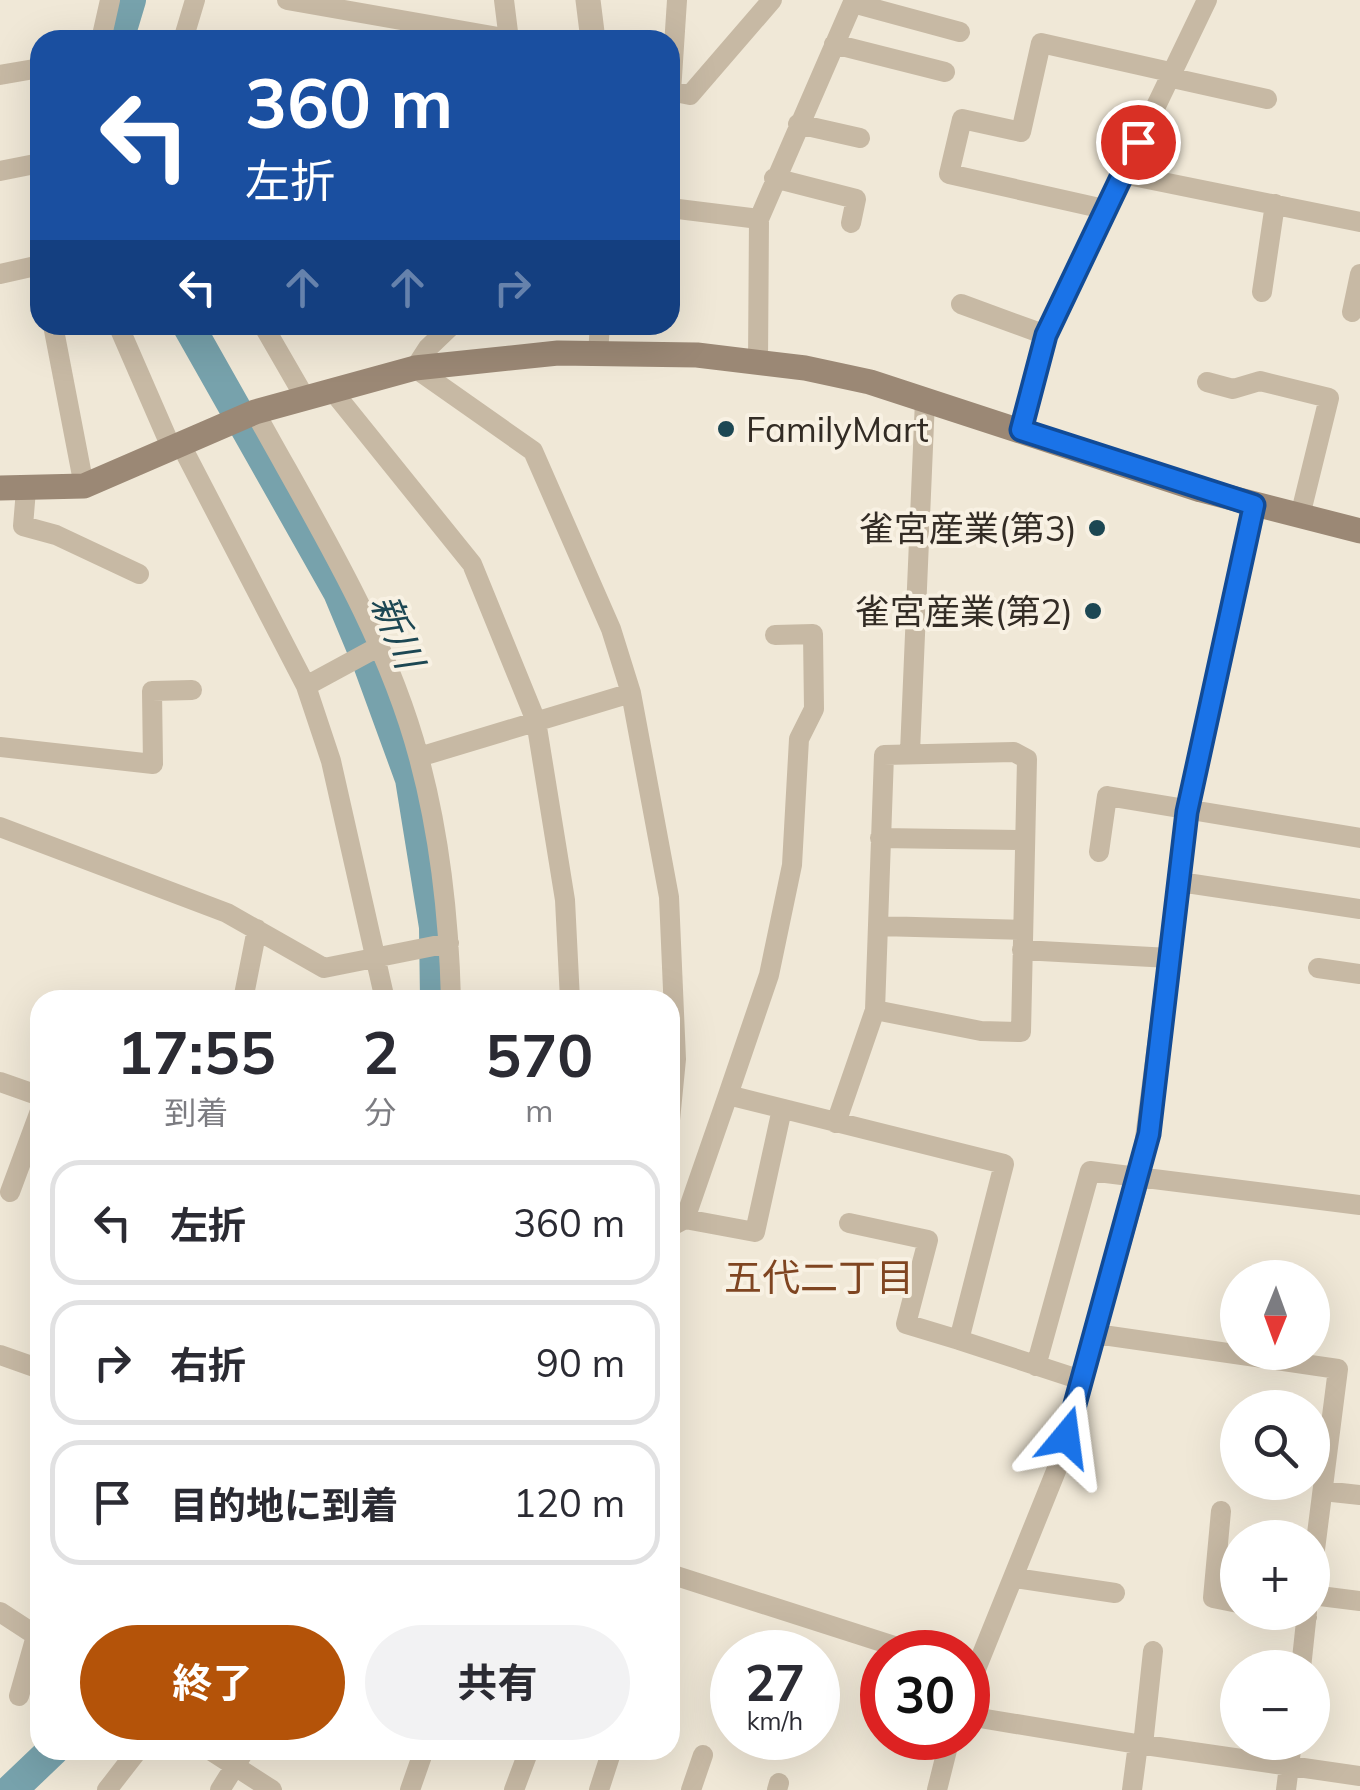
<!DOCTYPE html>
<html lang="ja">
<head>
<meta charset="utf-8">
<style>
  :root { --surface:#fff; --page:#f2f2f3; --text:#2b2b33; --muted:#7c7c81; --line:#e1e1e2; --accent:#b45309 }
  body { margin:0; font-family:Mulish,"Noto Sans JP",sans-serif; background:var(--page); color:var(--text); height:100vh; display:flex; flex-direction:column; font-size:38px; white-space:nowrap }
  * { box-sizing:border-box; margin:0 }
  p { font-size:32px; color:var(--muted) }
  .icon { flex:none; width:55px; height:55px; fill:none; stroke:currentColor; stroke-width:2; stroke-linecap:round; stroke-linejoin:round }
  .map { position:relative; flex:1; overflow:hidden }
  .sheet { position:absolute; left:30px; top:990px; width:650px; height:770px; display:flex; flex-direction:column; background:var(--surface); border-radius:30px; box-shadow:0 10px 40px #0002 }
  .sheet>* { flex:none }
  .guide { position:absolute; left:30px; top:30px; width:650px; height:305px; border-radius:30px; box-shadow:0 10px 40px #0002; background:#1a4fa0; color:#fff; overflow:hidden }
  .needle { width:65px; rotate:181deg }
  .controls { position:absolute; left:1220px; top:1260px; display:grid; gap:20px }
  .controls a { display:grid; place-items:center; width:110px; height:110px; border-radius:50%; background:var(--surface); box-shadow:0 10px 40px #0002; font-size:50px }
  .speed { position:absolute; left:710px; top:1630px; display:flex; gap:20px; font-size:50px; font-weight:700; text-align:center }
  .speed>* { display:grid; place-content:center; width:130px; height:130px; border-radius:50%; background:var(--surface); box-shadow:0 10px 40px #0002; line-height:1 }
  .speed small { font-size:25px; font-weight:400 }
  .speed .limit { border:15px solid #d22; background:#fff; color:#111 }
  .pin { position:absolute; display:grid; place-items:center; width:85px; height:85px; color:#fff; margin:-42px; border:5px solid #fff; border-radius:50%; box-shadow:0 2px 10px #0007 }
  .me { position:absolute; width:110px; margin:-55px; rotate:16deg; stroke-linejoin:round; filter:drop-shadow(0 0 8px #0008) }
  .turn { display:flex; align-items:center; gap:35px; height:210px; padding:0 50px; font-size:45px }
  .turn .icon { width:130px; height:130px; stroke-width:2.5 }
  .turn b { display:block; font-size:70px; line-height:85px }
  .lanes { display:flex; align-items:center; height:95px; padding:0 50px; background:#0003; justify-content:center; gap:50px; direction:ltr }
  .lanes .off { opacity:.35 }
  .eta { display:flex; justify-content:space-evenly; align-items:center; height:170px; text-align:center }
  .eta b { font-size:60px; font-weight:700; line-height:70px }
  .action { display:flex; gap:20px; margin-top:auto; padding:20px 50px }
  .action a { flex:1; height:115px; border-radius:60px; background:var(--accent); color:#fff; font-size:40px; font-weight:700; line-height:115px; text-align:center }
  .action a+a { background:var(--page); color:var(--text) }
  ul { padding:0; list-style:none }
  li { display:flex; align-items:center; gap:30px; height:125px; margin:0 20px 15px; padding:0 30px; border:5px solid var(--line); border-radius:30px }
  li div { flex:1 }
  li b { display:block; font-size:38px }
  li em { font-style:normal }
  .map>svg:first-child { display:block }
</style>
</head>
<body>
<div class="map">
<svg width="1360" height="1790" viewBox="0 0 1360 1790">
  <rect width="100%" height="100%" fill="#f0e8d7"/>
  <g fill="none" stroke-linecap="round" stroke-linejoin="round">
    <path stroke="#77a2ac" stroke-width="32" d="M118,40L130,0
      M188,325L339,592L369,664L411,779L435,927L436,1000
      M11,1790L53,1750"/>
    <path stroke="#c7b9a4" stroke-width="20" d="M287,0L509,39
      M504,0L509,40
      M853,3L960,32
      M101,40L110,0
      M183,40L195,0
      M834,44L945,72
      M0,75L40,68
      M1168,77L1267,99
      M670,91L690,95L772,0
      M671,92L677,0
      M798,124L860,138
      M0,171L40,163
      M1123,174L1360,222
      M774,178L856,199L851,223
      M670,208L759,219
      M1104,209L949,174L962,119L1021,132L1041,43L1170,72
      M0,274L40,265
      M1262,292L1275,204
      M961,304L1046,335
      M1352,312L1360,274
      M53,325L84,486
      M118,325L171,447
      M263,325L304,396
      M452,325L428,348L415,368L533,451L611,629L631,693L669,897L676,1059L670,1120
      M598,353L600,325
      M758,362L759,219L854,0
      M1207,382L1233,389L1260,381L1329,398L1300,516
      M331,389L472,564L536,721L565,900L570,1000
      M255,412C316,523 386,634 419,758C440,836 449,920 451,1000
      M1021,430L1046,335L1207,0
      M180,443L306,686L331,761L385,1000
      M26,490L23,526L56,535L139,574
      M306,686L378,647
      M0,747L153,764L152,691L192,690
      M910,752L925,400
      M419,757L631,693
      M0,827L227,913L324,968L449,943
      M880,838L1024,840
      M1099,852L1107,796L1360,838
      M1180,882L1360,909
      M878,926L1023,930
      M1022,950L1170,958
      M1318,968L1360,974
      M243,1000L257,929
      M0,1082L40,1096
      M728,1095L769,975L792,865L799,739L814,709L813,634L775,635
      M836,1123L875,1010L981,1031L1021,1032L1027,759L1014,752L884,755L875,1010
      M10,1192L40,1111
      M685,1219L728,1095L1004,1164L959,1340L1081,1380
      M849,1223L928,1240L906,1324L959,1340
      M670,1227L685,1219L755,1232L782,1109
      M1096,1334L1338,1369L1312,1573
      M0,1355L40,1369
      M1036,1366L1090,1171L1360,1205
      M1323,1491L1360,1495
      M1221,1511L1213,1598L1238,1603
      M670,1574L913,1652
      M1015,1578L1115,1593
      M1312,1595L1360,1601
      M0,1612L40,1638
      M1286,1612L1307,1617
      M1301,1668L1307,1612
      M968,1689L1058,1466L1140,1177L1187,812L1255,505
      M19,1696L36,1636
      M968,1716L1143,1745L1153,1651
      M210,1750L272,1790
      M107,1790L138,1750
      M220,1790L245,1750
      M410,1790L424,1750
      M514,1790L529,1750
      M599,1790L612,1750
      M691,1790L703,1755
      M777,1790L779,1783
      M937,1790L950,1738
      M1132,1790L1138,1744L1360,1776
      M1286,1790L1292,1742"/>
    <path stroke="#c7b9a4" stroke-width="25" d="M588,0L593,40"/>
    <path stroke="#9b8875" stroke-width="25" d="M0,488L84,486L255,412L415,368L558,353L697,355L805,368L870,382L1201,490L1360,531"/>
  </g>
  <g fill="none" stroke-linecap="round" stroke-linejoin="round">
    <defs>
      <path id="route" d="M1066,1437L1149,1134L1187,812L1254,505L1021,430L1046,335L1138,142"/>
    </defs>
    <use href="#route" stroke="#114b97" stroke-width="25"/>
    <use href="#route" stroke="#1a73e8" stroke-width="18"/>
  </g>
  <g fill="#1c4753" stroke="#f8f1e3" stroke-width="4">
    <circle cx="726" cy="429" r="10"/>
    <circle cx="1097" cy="528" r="10"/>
    <circle cx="1093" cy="611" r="10"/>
  </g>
  <g text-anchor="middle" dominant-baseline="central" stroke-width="8" stroke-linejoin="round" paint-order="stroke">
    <g font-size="35" fill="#332c25" stroke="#f8f1e3" text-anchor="end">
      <text x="746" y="429" text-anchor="start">FamilyMart</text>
      <text x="1077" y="528">雀宮産業(第3)</text>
      <text x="1073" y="611">雀宮産業(第2)</text>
    </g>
    <g font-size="38" font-style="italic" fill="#1c4753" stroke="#f8f1e3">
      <text transform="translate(398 631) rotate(68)">新川</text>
    </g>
    <g font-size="38" fill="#7f4521" stroke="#f8f1e3">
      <text x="819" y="1277">五代二丁目</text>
    </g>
  </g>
</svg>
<div class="controls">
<a><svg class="needle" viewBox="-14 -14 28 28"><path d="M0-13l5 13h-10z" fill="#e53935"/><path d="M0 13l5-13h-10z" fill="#7c7c81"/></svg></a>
<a><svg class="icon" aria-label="search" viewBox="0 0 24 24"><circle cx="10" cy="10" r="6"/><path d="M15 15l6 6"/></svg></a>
<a>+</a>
<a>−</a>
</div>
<div class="speed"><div>27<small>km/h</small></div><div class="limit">30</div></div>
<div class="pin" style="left:1138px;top:142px;background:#d93025"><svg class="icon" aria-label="arrive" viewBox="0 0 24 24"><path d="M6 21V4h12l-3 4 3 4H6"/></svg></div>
<svg class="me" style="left:1066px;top:1437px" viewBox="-20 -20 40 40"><path d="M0-17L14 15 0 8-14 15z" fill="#1a73e8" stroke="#fff" stroke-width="4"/></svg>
<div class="guide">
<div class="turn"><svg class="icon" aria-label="left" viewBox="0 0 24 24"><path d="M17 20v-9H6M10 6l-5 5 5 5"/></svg><div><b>360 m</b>左折</div></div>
<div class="lanes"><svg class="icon" aria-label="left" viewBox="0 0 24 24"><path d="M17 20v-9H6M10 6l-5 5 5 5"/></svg><svg class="icon off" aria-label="ahead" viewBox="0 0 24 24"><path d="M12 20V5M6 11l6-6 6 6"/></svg><svg class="icon off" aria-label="ahead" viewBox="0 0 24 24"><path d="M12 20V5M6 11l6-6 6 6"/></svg><svg class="icon off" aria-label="right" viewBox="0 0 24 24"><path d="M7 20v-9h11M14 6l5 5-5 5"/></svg></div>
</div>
<section class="sheet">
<div class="eta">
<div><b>17:55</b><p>到着</p></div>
<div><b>2</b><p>分</p></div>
<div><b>570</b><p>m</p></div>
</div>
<ul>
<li><svg class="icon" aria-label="left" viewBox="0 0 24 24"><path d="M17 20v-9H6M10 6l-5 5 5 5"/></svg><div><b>左折</b></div><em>360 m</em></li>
<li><svg class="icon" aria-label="right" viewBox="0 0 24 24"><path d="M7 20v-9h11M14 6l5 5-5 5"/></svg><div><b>右折</b></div><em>90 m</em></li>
<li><svg class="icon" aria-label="arrive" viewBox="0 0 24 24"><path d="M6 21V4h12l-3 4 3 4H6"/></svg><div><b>目的地に到着</b></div><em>120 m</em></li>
</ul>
<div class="action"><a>終了</a><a>共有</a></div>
</section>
</div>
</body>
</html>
